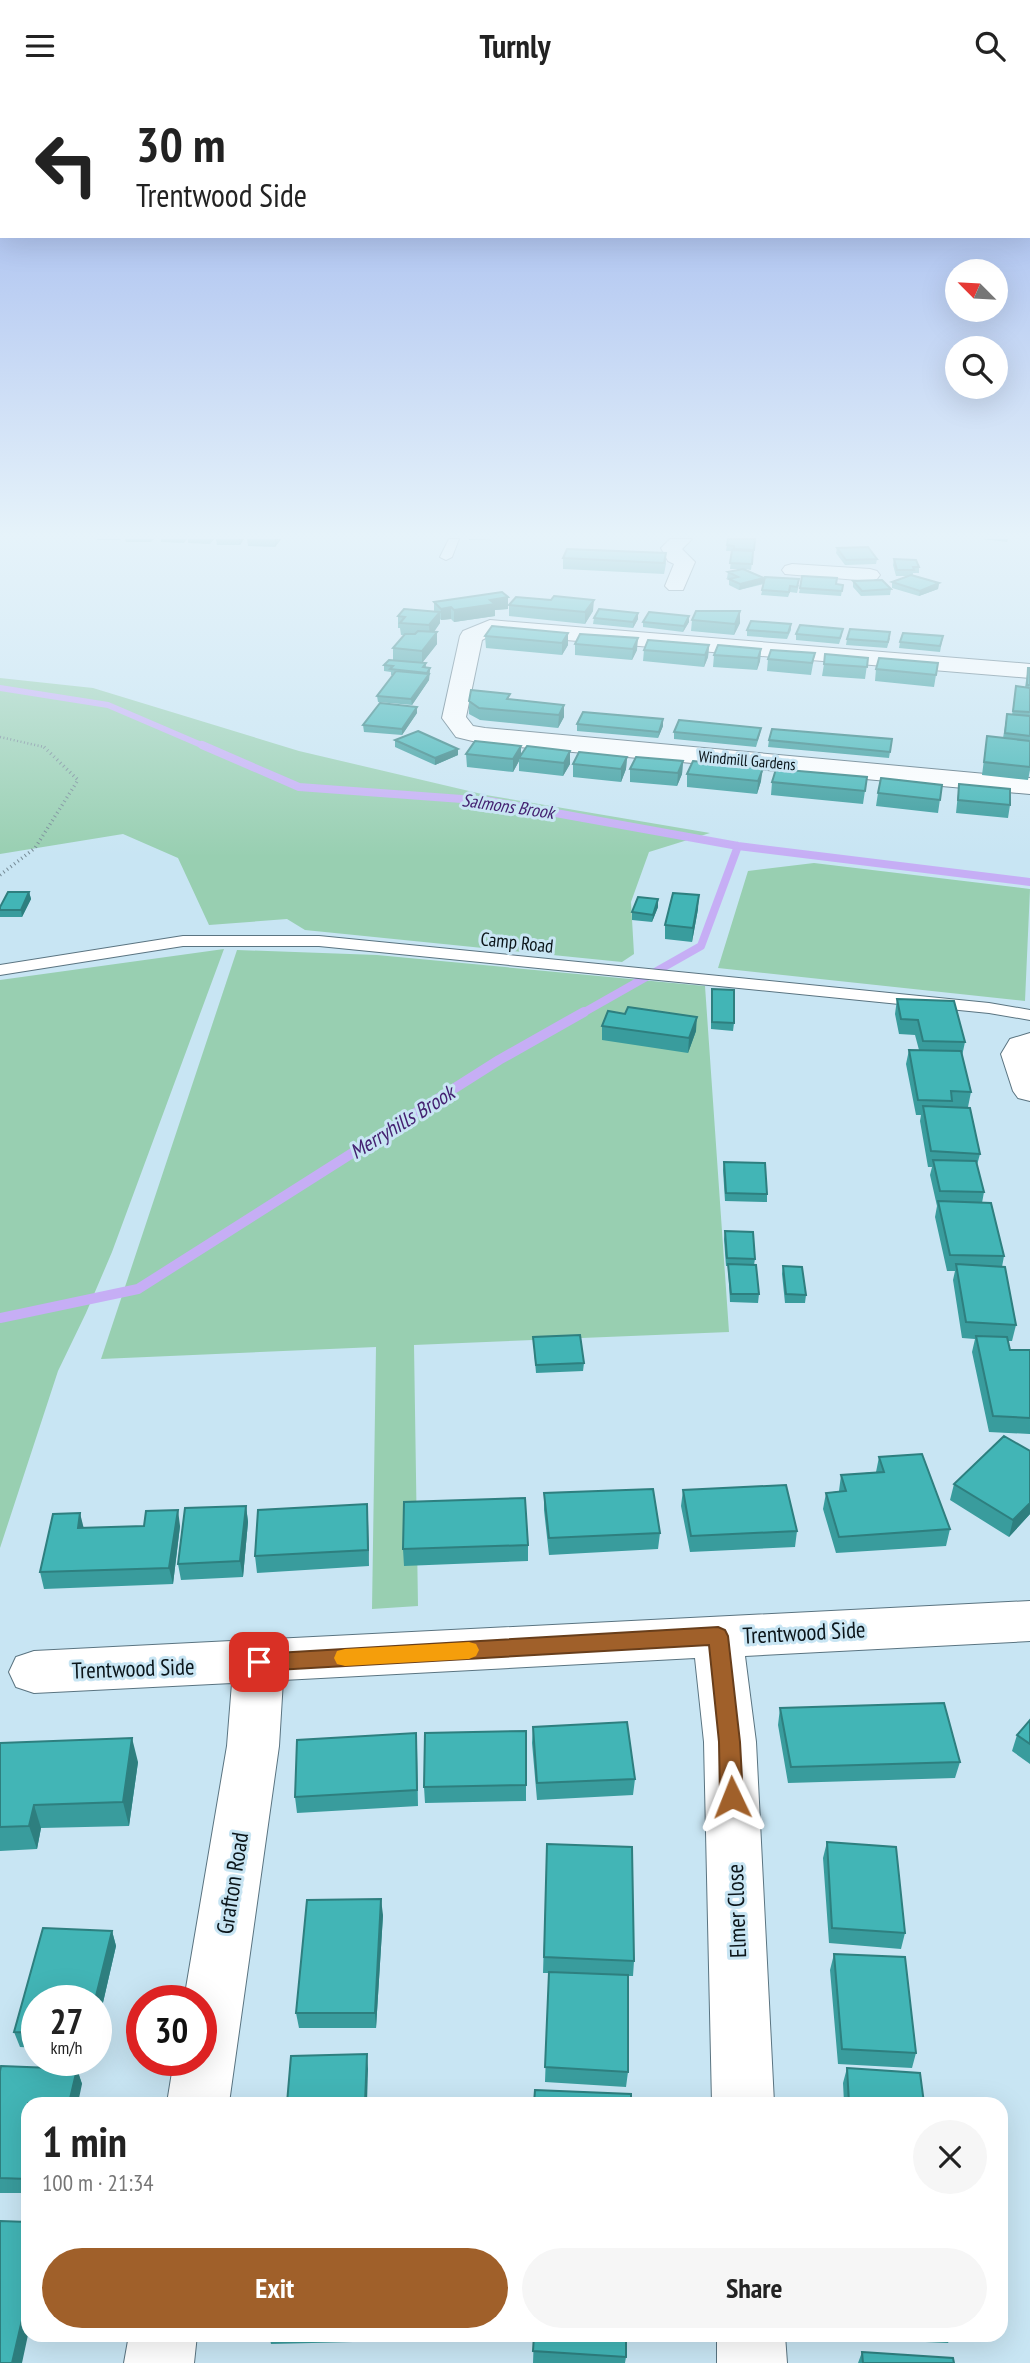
<!DOCTYPE html>
<html lang="en">
<head>
<meta charset="utf-8">
<style>
  :root { --surface:#fff; --page:#f6f6f6; --text:#222; --muted:#767676; --accent:#a0602a }
  body { margin:0; font-family:"PT Sans Narrow",sans-serif; background:var(--page); color:var(--text); height:100vh; display:flex; flex-direction:column; font-size:26px; white-space:nowrap }
  * { box-sizing:border-box; margin:0 }
  p { font-size:23px; color:var(--muted) }
  .icon { flex:none; width:38px; height:38px; fill:none; stroke:currentColor; stroke-width:2; stroke-linecap:round; stroke-linejoin:round }
  .map { position:relative; flex:1; overflow:hidden }
  .details { position:absolute; left:21px; top:2006px; width:987px; height:245px; display:flex; flex-direction:column; background:var(--surface); border-radius:21px; box-shadow:0 7px 28px #0002 }
  .details>* { flex:none }
  .top-card { position:absolute; left:0px; top:0px; width:1031px; height:147px; box-shadow:0 7px 28px #0002; background:#fff; color:var(--text); overflow:hidden }
  .needle { width:46px; rotate:294deg }
  .controls { position:absolute; left:945px; top:168px; display:grid; gap:14px }
  .controls a { display:grid; place-items:center; width:63px; height:63px; border-radius:50%; background:var(--surface); box-shadow:0 7px 28px #0002; font-size:35px }
  .speed { position:absolute; left:21px; top:1894px; display:flex; gap:14px; font-size:35px; font-weight:700; text-align:center }
  .speed>* { display:grid; place-content:center; width:91px; height:91px; border-radius:50%; background:var(--surface); box-shadow:0 7px 28px #0002; line-height:1 }
  .speed small { font-size:18px; font-weight:400 }
  .speed .limit { border:10px solid #d22; background:#fff; color:#111 }
  .pin { position:absolute; display:grid; place-items:center; width:60px; height:60px; color:#fff; margin:-30px; border-radius:14px; box-shadow:0 4px 10px #0006 }
  .me { position:absolute; width:77px; margin:-38px; rotate:358deg; stroke-linejoin:round; filter:drop-shadow(0 0 5px #0008) }
  .turn { display:flex; align-items:center; gap:24px; height:147px; padding:0 21px; font-size:32px }
  .turn .icon { width:91px; height:91px; stroke-width:2.5 }
  .turn b { display:block; font-size:49px; line-height:60px }
  .round { display:grid; place-items:center; flex:none; width:74px; height:74px; border-radius:37px; background:var(--page) }
  .headline { display:flex; align-items:center; justify-content:space-between; height:119px; padding:0 21px }
  h1 { font-size:42px; font-weight:800; line-height:52px }
  .button { display:flex; gap:14px; margin-top:auto; padding:14px 21px }
  .button a { flex:1; height:80px; border-radius:42px; background:var(--accent); color:#fff; font-size:28px; font-weight:800; line-height:80px; text-align:center }
  .button a+a { background:var(--page); color:var(--text) }
  header { display:flex; justify-content:space-between; align-items:center; height:91px; padding:0 21px; background:var(--surface); font-size:32px; font-weight:800 }
  .map>svg:first-child { display:block }
</style>
</head>
<body>
<header><svg class="icon" aria-label="menu" viewBox="0 0 24 24"><path d="M4 6h16M4 12h16M4 18h16"/></svg>Turnly<svg class="icon" aria-label="search" viewBox="0 0 24 24"><circle cx="10" cy="10" r="6"/><path d="M15 15l6 6"/></svg></header>
<div class="map">
<svg width="1030" height="2272" viewBox="0 0 1030 2272">
  <rect width="100%" height="100%" fill="#c8e5f3"/>
  <path fill="#98cfb1" d="M0,587L93,597L299,660L486,704L710,742L649,761L631,811L634,863L622,871L305,839L287,828L209,834L178,767L123,743L0,763Z
    M814,772L1030,798L1025,910L718,877L748,780Z
    M224,858L112,1161L86,1222L58,1280L0,1457V889Z
    M237,859L377,864L705,895L729,1241L414,1254L418,1515L372,1518L376,1256L101,1268Z"/>
  <g fill="none" stroke-linecap="round" stroke-linejoin="round">
    <path stroke="#c6aef5" stroke-width="6" d="M0,597L108,614L206,656"/>
    <path stroke="#c6aef5" stroke-width="8" d="M202,654L299,696L489,710L738,755L1030,791
      M581,923L701,855L738,755"/>
    <path stroke="#c6aef5" stroke-width="10" d="M0,1227L138,1198L499,969L584,921"/>
    <defs>
      <path id="lane" d="M449,448H459L452,466L446,469L440,466Z
        M183,845H319L989,912L1030,919V929L989,922L319,855H183L0,884V874Z"/>
      <path id="street" d="M670,448H692L682,458L695,471L683,499H669L665,495L674,473L668,470L661,457Z
        M792,473L870,478L877,480L880,484L877,488L870,490L785,483L782,479L785,475Z
        M490,529L1030,573V587L493,543L482,549L466,626L473,635L485,637L1030,687V703L485,653L456,646L442,627L460,545L463,540Z
        M1030,942V1010L1018,1007L1013,1000L1001,963L1010,948Z
        M1030,1510V1550L745,1565L756,1651L774,2012H712L704,1651L695,1567L283,1589L279,1655L229,2012H167L174,1969H201V1909H184L227,1655L232,1592L34,1602L16,1596L9,1581L16,1566L34,1560Z
        M129,2244H197L194,2272H124Z
        M717,2244H785L787,2272H717Z"/>
    </defs>
    <use href="#lane" stroke="#5a7481" stroke-width="2"/>
    <use href="#street" stroke="#5a7481" stroke-width="2"/>
    <path stroke="#778c97" stroke-width="2.5" stroke-dasharray="1 2.5" stroke-linecap="butt" d="M0,646L44,656"/>
    <path stroke="#778c97" stroke-width="3.5" stroke-dasharray="1 3.5" stroke-linecap="butt" d="M0,784L35,757L78,689L42,654"/>
    <use href="#lane" fill="#fff" fill-rule="evenodd"/>
    <use href="#street" fill="#fff" fill-rule="evenodd"/>
  </g>
  <path fill="#399c9d" d="M97,448H121L120,449H97Z
    M125,448H154L151,451H126Z
    M161,448H187L184,452L161,451Z
    M188,448H214L210,453L188,452Z
    M216,448H244L240,454H217Z
    M247,448H281L275,456L248,455Z
    M728,448H755L751,479L745,478L764,487V491L799,494L797,502L790,501L788,506L761,504L764,493L739,499L729,494V488L727,487L728,481L741,478H730L732,460H726Z
    M983,448H1008L1007,451Z
    M837,457L877,468L876,473L845,474L836,462Z
    M666,462V473L664,483L563,478V467Z
    M894,468L919,476V482H913V484L939,492L938,498L919,505L892,497V491L908,485H896L893,474Z
    M853,490L891,498L890,504L861,505L853,496Z
    M836,493L843,494L841,505L799,502L800,497Z
    M508,506V518L495,519V525L454,531L451,528L441,529L440,528V532L434,541L437,553L422,572H426V576L430,577L429,589L412,614L378,611L377,605L393,584H391V581L384,580V574L393,569V557L404,544H401L400,537H398V525L434,520V511Z
    M509,514L593,520L585,533L509,525Z
    M638,522V528L633,537L593,533L594,527Z
    M689,525V531L683,541L643,536V531Z
    M692,529L740,532L734,544L691,540Z
    M791,533V539L787,548L747,545V539Z
    M492,535L568,554L562,564L486,557L485,545Z
    M580,543L637,559L632,569L575,564V553Z
    M796,543L842,544L839,553L796,549Z
    M943,545L940,561L899,557L900,551Z
    M890,547L887,557L846,554L847,548Z
    M709,554L708,566L704,576L643,570L644,559Z
    M761,558L760,570L757,579L713,576L714,564Z
    M815,562L811,584L767,580L768,568Z
    M868,567L865,588L822,585L824,573Z
    M938,572L934,596L875,590L876,578Z
    M1028,577H1030V679L1028,689L982,684L987,645L1003,647L1007,623L1012,624L1016,595L1025,596Z
    M510,609L564,614V626L558,637L480,629L469,623V610Z
    M417,622L402,644L364,641L363,634Z
    M663,628V635L658,647L577,640V633Z
    M761,637L760,643L756,656L674,648V641Z
    M892,648L889,667L768,656L769,649Z
    M395,649L458,664L435,674L395,656Z
    M521,655V665L570,660V673L563,685L519,680V670L513,681L467,676L466,663Z
    M627,666L626,678L621,691L573,686V673Z
    M683,670L682,683L677,695L630,691V678Z
    M687,683L761,690L757,703L687,696Z
    M867,686L863,713L771,704L772,691Z
    M959,693L1010,714L1008,727L956,722Z
    M942,694L938,722L876,715L878,702Z
    M29,801L31,808L22,826H0V816Z
    M658,808V816L652,831L632,829V821Z
    M698,818L692,851L665,848V834Z
    M711,906L734,932L733,940L711,938Z
    M897,908L965,951L962,965L971,1001L968,1016H951L980,1063L977,1074L984,1101L982,1112L1004,1165L1002,1176L1016,1234L1012,1250H1008L1010,1259H1030V1343L989,1341L972,1261L975,1248L962,1247L953,1189L955,1180H947L935,1126L937,1115L930,1084L932,1076H928L920,1030L921,1024H916L906,973L909,959H919L915,944L899,943L895,923Z
    M602,935L696,940L688,962L602,949Z
    M724,1071L767,1103V1111L725,1110L723,1079Z
    M725,1140L755,1168L754,1174L759,1203L758,1212L730,1211L728,1175H726L724,1148Z
    M783,1175L806,1204L805,1212H785L782,1183Z
    M533,1246L584,1272L583,1280L536,1282Z
    M879,1366L950,1438L946,1455L836,1462L823,1418L826,1402L839,1400L841,1384L876,1381Z
    M954,1393L1030,1423L1009,1446L950,1409Z
    M683,1399L797,1440L795,1456L690,1461L681,1415Z
    M544,1402L660,1442L658,1458L549,1464L544,1419Z
    M367,1413L369,1475L257,1482L255,1465Z
    M246,1415L248,1431L243,1486L181,1489L178,1473Z
    M180,1435L173,1493L44,1498L40,1481L84,1437Z
    M528,1454V1470L404,1475L403,1458Z
    M780,1617L960,1671L955,1687L788,1692L778,1634Z
    M1030,1629V1673L1012,1660L1017,1644Z
    M533,1636L635,1688L633,1704L537,1709L532,1652Z
    M0,1652L138,1671L129,1735L41,1737L37,1758L0,1760Z
    M417,1658L418,1715L297,1722L295,1706Z
    M526,1694V1710L425,1712L424,1696Z
    M827,1751L905,1842L901,1858L829,1852L823,1767Z
    M547,1753L634,1870L633,1885H628V1981L626,1996L545,1991L549,1882H543Z
    M383,1824L376,1937H299L296,1922Z
    M43,1837L112,1840L116,1855L96,1942V1909H37V1957L20,1956L14,1941Z
    M834,1863L916,1962L912,1977L838,1973L830,1879Z
    M847,1977L924,2012H844L843,1992Z
    M77,1978L82,1993L28,2012V2102H0V1980Z
    M269,2244H354L353,2251L271,2253Z
    M534,2244L626,2266L625,2272H533Z
    M857,2244H952L948,2252L858,2248Z
    M862,2261L954,2272H858Z"/>
  <path fill="#2e7f7f" d="M239,448H244L240,454Z
    M275,448H281L275,456Z
    M469,448H494L469,449Z
    M764,487V492L739,499L740,493Z
    M939,492L938,498L919,505L920,500Z
    M508,506V518L495,519V525L454,531V519L490,509Z
    M594,509L593,520L585,533V521Z
    M451,516V528L441,529V518Z
    M740,520V532L734,544L735,533Z
    M440,521V532L430,546L429,534Z
    M638,522V528L633,537V531Z
    M689,525V531L683,541L684,535Z
    M437,541V553L422,572V560Z
    M568,542V554L562,564V552Z
    M638,547L637,559L632,569L633,558Z
    M709,554L708,566L704,576L705,564Z
    M761,558L760,570L757,579L758,567Z
    M430,577L429,589L412,614L411,608L427,587V582Z
    M564,614V626L558,637L559,624Z
    M417,616V622L402,644V638Z
    M663,628V635L658,647L659,641Z
    M521,655V667H519V670L513,681V668Z
    M458,658V664L435,674V667Z
    M570,660V673L563,685L564,672Z
    M627,666L626,678L621,691V678Z
    M683,670L682,683L677,695L678,682Z
    M763,677L761,690L757,703L758,690Z
    M29,801L31,808L22,826L21,819Z
    M699,804L698,818L692,851L693,837Z
    M658,808V816L652,831L653,824Z
    M697,926L696,940L688,962L689,947Z
    M1030,1412V1423L1009,1446L1013,1429Z
    M367,1413L368,1429L369,1475L368,1459Z
    M246,1415L248,1431L243,1486L240,1470Z
    M178,1419L180,1435L173,1493L169,1477Z
    M80,1422L84,1438L78,1437Z
    M132,1647L138,1671L129,1735L123,1711Z
    M34,1714L41,1737L37,1758L29,1735Z
    M381,1808L383,1824L376,1937L375,1922Z
    M112,1840L116,1855L96,1942L95,1909Z
    M367,1963L368,1978L367,2012H365Z
    M77,1978L82,1993L78,2012H69Z
    M28,2203V2244L22,2272H12Z"/>
  <path fill="#42b5b6" stroke="#2e7f7f" stroke-width="2" d="M728,448H755L754,459L734,458V455L727,454Z
    M868,456L877,468L846,469L837,457Z
    M567,458L666,462L664,472L563,467Z
    M732,459L753,460L752,473L730,472Z
    M894,468L916,469L919,476H913L914,479H897Z
    M743,478L764,487L740,493L729,488L738,486L728,481Z
    M911,484L939,492L920,500L892,491Z
    M802,485L837,487L836,493L843,494L842,500L800,497Z
    M765,486L799,488L797,496L790,495L789,501L762,499Z
    M882,489L891,498L862,500L853,490Z
    M502,501L508,506L490,509L495,513L454,519L451,516L441,518L434,511Z
    M554,505L594,509L585,521L509,514L516,506L551,509Z
    M404,518L440,521L429,534L400,532L405,526L398,525Z
    M599,518L638,522L633,531L594,527Z
    M696,520H740L735,533L692,529Z
    M649,521L689,525L684,535L643,531Z
    M751,530L791,533L788,542L747,539Z
    M800,534L843,538L840,547L796,543Z
    M492,535L568,542L562,552L485,545Z
    M850,538L890,541L888,551L847,548Z
    M418,540L437,541L422,560L393,557L405,543H415Z
    M903,542L943,545L940,555L900,551Z
    M580,543L638,547L633,558L575,553Z
    M648,549L709,554L705,564L644,559Z
    M718,554L761,558L758,567L714,564Z
    M771,559L815,562L812,572L768,568Z
    M825,563L868,567L867,576L824,573Z
    M879,567L938,572L936,584L876,578Z
    M389,569L426,572L423,576L430,577L427,582L390,578L393,575L384,574Z
    M1028,577H1030V594H1027Z
    M396,580L429,583L411,608L377,605Z
    M1016,595L1030,597V621L1013,620Z
    M471,599L510,603L507,608L564,614L559,624L479,617L469,610Z
    M380,612L417,616L402,638L363,634Z
    M583,621L663,628L659,641L577,633Z
    M1007,623L1030,625V645L1005,642Z
    M679,629L761,637L757,649L674,641Z
    M772,638L892,648L890,661L769,649Z
    M418,640L458,658L435,667L395,649Z
    M987,645L1030,650V676L984,671Z
    M475,650L521,655L513,668L466,663Z
    M527,655L570,660L564,672L519,667Z
    M579,661L627,666L621,678L573,673Z
    M636,666L683,670L678,682L630,678Z
    M693,670L763,677L758,690L687,683Z
    M776,678L867,686L865,700L772,691Z
    M881,687L942,694L940,709L878,702Z
    M959,693L1010,698V714L958,709Z
    M8,801H29L21,819H0V816Z
    M673,802L699,804L693,837L665,834Z
    M638,806L658,808L653,824L632,821Z
    M712,898L734,899V932L712,931Z
    M897,908L954,910L965,951L923,950L918,929L901,928Z
    M628,916L697,926L689,947L602,935L608,920L625,923Z
    M909,959L961,960L971,1001L951,1000L952,1010L918,1009Z
    M923,1015L970,1017L980,1063L931,1060Z
    M933,1069L976,1070L984,1101L940,1100Z
    M724,1071L765,1072L767,1103L726,1102Z
    M938,1110L991,1112L1004,1165L950,1164Z
    M725,1140L753,1141L755,1168L727,1167Z
    M728,1173L756,1174L759,1203H731Z
    M956,1173L1005,1176L1016,1234L966,1231Z
    M783,1175L802,1176L806,1204L786,1203Z
    M580,1244L584,1272L536,1274L533,1246Z
    M976,1245L1007,1246L1010,1259H1030V1327L993,1325Z
    M1004,1345L1030,1360V1412L1013,1429L954,1393Z
    M922,1363L950,1438L839,1446L826,1402L846,1400L841,1384L884,1381L879,1366Z
    M786,1394L797,1440L691,1445L683,1399Z
    M653,1398L660,1442L549,1447L544,1402Z
    M525,1407L528,1454L403,1458L404,1411Z
    M367,1413L368,1459L255,1465L258,1419Z
    M246,1415L240,1470L178,1473L185,1417Z
    M178,1419L169,1477L40,1481L53,1423L80,1422L78,1437L144,1435L146,1420Z
    M944,1612L960,1671L791,1676L780,1617Z
    M1030,1629V1653L1017,1644Z
    M627,1631L635,1688L537,1692L533,1636Z
    M526,1640V1694L424,1696L425,1642Z
    M416,1642L417,1699L295,1706L297,1649Z
    M132,1647L123,1711L34,1714L29,1735L0,1736V1652Z
    M827,1751L896,1756L905,1842L832,1837Z
    M547,1753L632,1756L634,1870L544,1866Z
    M381,1808L375,1922H296L307,1809Z
    M43,1837L112,1840L95,1909H37V1942L14,1941Z
    M834,1863L905,1866L916,1962L842,1958Z
    M549,1881L628,1884V1981L545,1976Z
    M367,1963L365,2012H287L291,1965Z
    M1,1975L77,1978L69,2012H28V2088L0,2087V1980Z
    M847,1977L920,1982L924,2012H849Z
    M535,1999L631,2003V2012H534Z
    M0,2130L28,2131V2203L12,2272H0Z
    M534,2244H626V2266L533,2260Z
    M862,2261L953,2267L954,2272H863Z"/>
  <linearGradient id="sky" x2="0" y2="1"><stop stop-color="#9ab2ed"/><stop offset="0.58" stop-color="#e6f3fa"/><stop offset="1" stop-color="#e6f3fa" stop-opacity="0"/></linearGradient>
  <rect width="1030" height="766" fill="url(#sky)"/>
  <path fill="#a0602a" stroke="#683e1b" stroke-width="2" d="M718,1536L725,1539L728,1545L740,1651L743,1706L739,1713L732,1716L724,1713L720,1706L719,1651L709,1554L259,1580L252,1577L249,1571L252,1565L259,1563Z"/>
  <path fill="#f59e0b" d="M469,1551L476,1553L479,1559L476,1565L469,1568L345,1575L337,1573L334,1567L337,1560L345,1558Z"/>
  <g text-anchor="middle" dominant-baseline="central" stroke-width="6" stroke-linejoin="round" paint-order="stroke">
    <g font-size="16" fill="#0b151a" stroke="#c8e5f3">
      <text transform="translate(747 669) rotate(5)">Windmill Gardens</text>
    </g>
    <g font-size="18" font-style="italic" fill="#442171" stroke="#c8e5f3">
      <text transform="translate(508 715) rotate(8)">Salmons Brook</text>
    </g>
    <g font-size="19" fill="#0b151a" stroke="#c8e5f3">
      <text transform="translate(517 851) rotate(6)">Camp Road</text>
    </g>
    <g font-size="21" font-style="italic" fill="#442171" stroke="#c8e5f3">
      <text transform="translate(402 1031) rotate(-32)">Merryhills Brook</text>
    </g>
    <g font-size="23" fill="#0b151a" stroke="#c8e5f3">
      <text transform="translate(804 1541) rotate(-3)">Trentwood Side</text>
      <text transform="translate(133 1577) rotate(-2)">Trentwood Side</text>
      <text transform="translate(232 1792) rotate(-81)">Grafton Road</text>
      <text transform="translate(736 1820) rotate(-92)">Elmer Close</text>
    </g>
  </g>
</svg>
<div class="controls">
<a><svg class="needle" viewBox="-14 -14 28 28"><path d="M0-13l5 13h-10z" fill="#e53935"/><path d="M0 13l5-13h-10z" fill="#767676"/></svg></a>
<a><svg class="icon" aria-label="search" viewBox="0 0 24 24"><circle cx="10" cy="10" r="6"/><path d="M15 15l6 6"/></svg></a>
</div>
<div class="speed"><div>27<small>km/h</small></div><div class="limit">30</div></div>
<div class="pin" style="left:259px;top:1571px;background:#d93025"><svg class="icon" aria-label="arrive" viewBox="0 0 24 24"><path d="M6 21V4h12l-3 4 3 4H6"/></svg></div>
<svg class="me" style="left:732px;top:1706px" viewBox="-20 -20 40 40"><path d="M0-17L14 15 0 8-14 15z" fill="#a0602a" stroke="#fff" stroke-width="4"/></svg>
<div class="top-card">
<div class="turn"><svg class="icon" aria-label="left" viewBox="0 0 24 24"><path d="M17 20v-9H6M10 6l-5 5 5 5"/></svg><div><b>30 m</b>Trentwood Side</div></div>
</div>
<section class="details">
<div class="headline"><div><h1>1 min</h1><p>100 m · 21:34</p></div><a class="round"><svg class="icon" aria-label="close" viewBox="0 0 24 24"><path d="M6 6l12 12M18 6L6 18"/></svg></a></div>
<div class="button"><a>Exit</a><a>Share</a></div>
</section>
</div>
</body>
</html>
